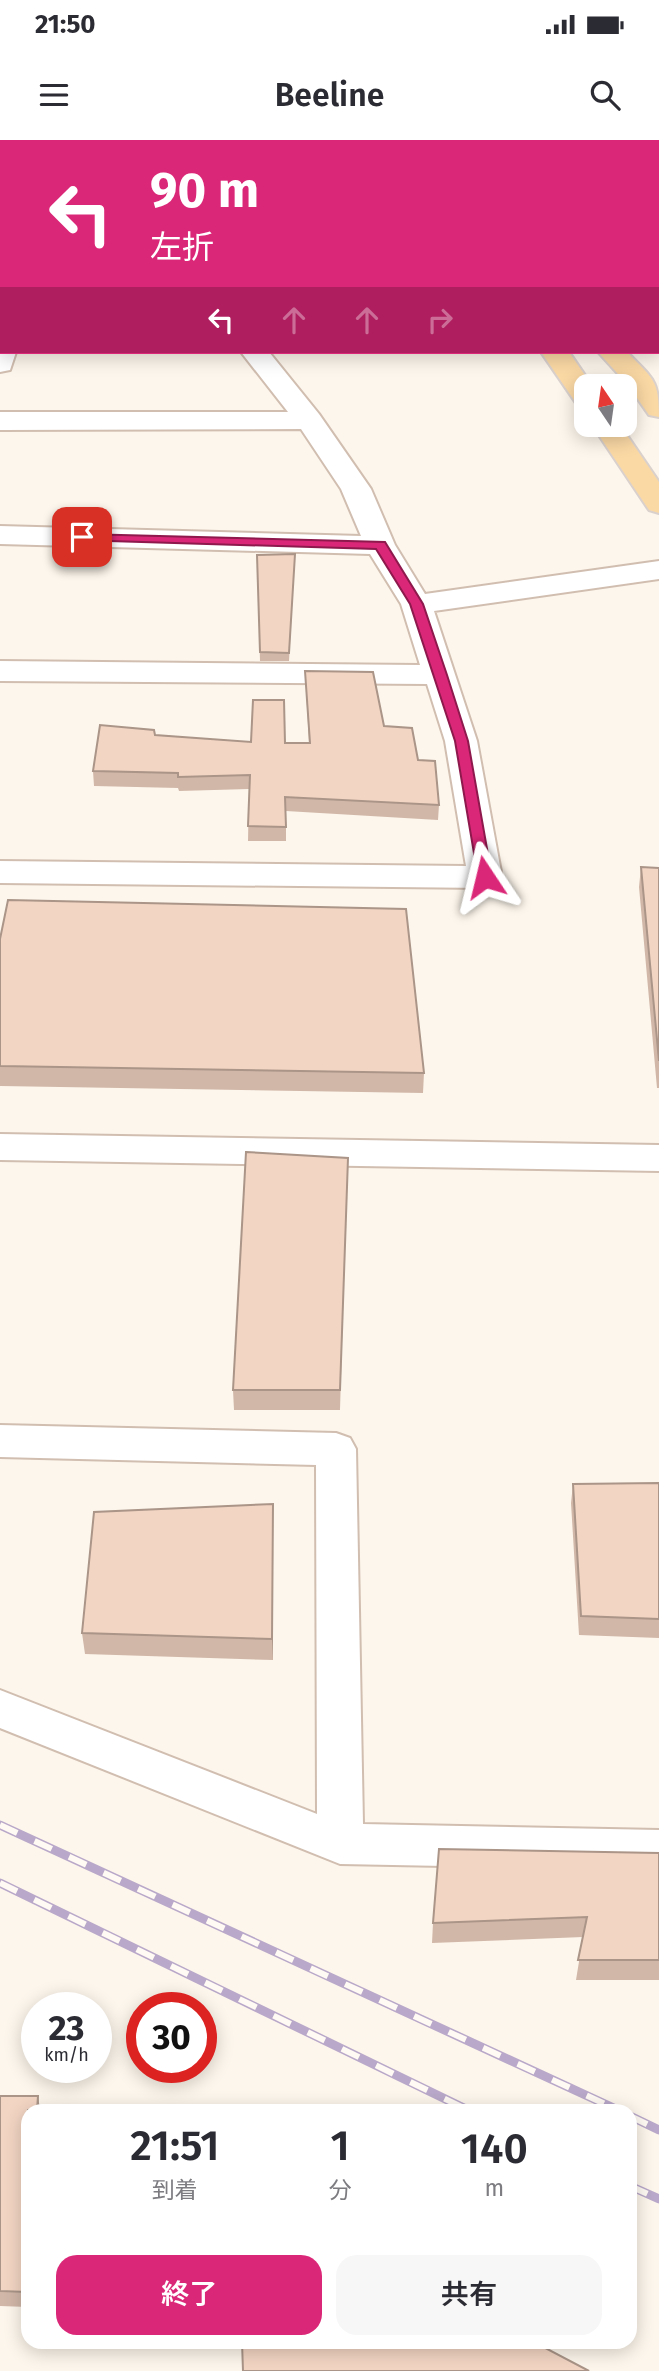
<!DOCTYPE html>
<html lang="ja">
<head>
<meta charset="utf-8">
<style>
  :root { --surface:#fff; --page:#f7f7f7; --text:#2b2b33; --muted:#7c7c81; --accent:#db2777 }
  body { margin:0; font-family:"Fira Sans","Noto Sans JP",sans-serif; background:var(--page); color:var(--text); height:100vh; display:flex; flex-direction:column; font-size:26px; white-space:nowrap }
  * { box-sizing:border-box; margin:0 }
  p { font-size:23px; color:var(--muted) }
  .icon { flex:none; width:38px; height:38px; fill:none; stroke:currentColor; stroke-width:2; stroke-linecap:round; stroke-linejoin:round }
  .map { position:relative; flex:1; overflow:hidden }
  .panel { position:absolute; left:21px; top:1964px; width:616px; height:245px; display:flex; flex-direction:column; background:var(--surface); border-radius:21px; box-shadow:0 4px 18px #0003 }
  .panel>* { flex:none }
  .hud { position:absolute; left:0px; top:0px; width:660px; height:214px; box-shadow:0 4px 18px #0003; background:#db2777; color:#fff; overflow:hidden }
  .needle { width:46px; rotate:347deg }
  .tools { position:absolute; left:574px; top:234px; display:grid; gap:14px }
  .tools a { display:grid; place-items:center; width:63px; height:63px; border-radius:14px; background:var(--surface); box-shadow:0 4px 18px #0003; font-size:35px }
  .speed { position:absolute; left:21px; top:1852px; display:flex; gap:14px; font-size:35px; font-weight:700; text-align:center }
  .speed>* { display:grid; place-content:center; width:91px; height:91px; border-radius:50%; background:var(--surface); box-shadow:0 4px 18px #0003; line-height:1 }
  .speed small { font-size:18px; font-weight:400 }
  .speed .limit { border:10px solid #d22; background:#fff; color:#111 }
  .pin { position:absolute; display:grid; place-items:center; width:60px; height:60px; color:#fff; margin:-30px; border-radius:14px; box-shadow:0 4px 10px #0006 }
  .me { position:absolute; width:77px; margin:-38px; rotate:350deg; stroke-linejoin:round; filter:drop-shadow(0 0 5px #0008) }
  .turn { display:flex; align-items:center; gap:24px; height:147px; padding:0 35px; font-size:32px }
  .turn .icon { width:91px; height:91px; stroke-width:2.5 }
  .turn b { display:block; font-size:49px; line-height:60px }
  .lanes { display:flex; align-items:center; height:66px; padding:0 35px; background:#0003; justify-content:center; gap:35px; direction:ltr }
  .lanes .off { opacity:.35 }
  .eta { display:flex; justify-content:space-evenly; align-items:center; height:119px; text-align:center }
  .eta b { font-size:42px; font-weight:600; line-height:49px }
  .button { display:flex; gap:14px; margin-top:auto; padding:14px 35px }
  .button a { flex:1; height:80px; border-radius:21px; background:var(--accent); color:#fff; font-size:28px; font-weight:600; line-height:80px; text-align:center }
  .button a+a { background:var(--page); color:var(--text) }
  .status { display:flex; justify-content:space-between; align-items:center; height:49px; padding:0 35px; background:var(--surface); direction:ltr }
  .status svg { height:19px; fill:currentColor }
  header { display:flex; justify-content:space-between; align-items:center; height:91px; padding:0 35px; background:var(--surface); font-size:32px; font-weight:600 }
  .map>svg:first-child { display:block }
</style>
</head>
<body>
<div class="status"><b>21:50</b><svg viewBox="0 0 49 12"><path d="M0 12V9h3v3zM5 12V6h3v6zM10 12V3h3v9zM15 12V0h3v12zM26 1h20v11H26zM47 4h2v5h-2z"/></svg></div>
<header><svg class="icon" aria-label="menu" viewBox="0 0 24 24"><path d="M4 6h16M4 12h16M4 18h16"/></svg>Beeline<svg class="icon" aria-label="search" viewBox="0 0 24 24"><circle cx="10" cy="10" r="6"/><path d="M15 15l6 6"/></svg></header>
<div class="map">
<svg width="659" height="2231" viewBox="0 0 659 2231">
  <rect width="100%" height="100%" fill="#fdf6ec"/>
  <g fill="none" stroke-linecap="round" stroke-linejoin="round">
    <defs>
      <path id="minor" d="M13,0H37V2H13Z
        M556,0H580V2H556Z
        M658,26H659V42H658Z
        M0,44H2V60H0Z
        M658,114H659V130H658Z
        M0,151H2V167H0Z
        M658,168H659V186H658Z
        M0,203L2,212H16L10,230L0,232Z
        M241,212H269L319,274L371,349L395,405L425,454L659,421V439L434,471L477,601L502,737L497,745L485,748L0,743V721L466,726L445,601L427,544L0,541V521L420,525L401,464L370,414L0,404V386L361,396L341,349L301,289L0,290V272H288Z
        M0,994L659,1005V1031L0,1020Z
        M0,1285L336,1293L350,1298L356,1309L363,1684L659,1690V1730L340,1724L0,1588V1550L317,1674L316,1325L0,1317Z"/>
      <path id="major" d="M310,0H336L337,2H311Z
        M359,0H385L386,2H360Z
        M541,212H569L593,247H586V265L576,263Z
        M598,212H627C653,239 659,239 659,277L649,275L628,245Z
        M592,285H620L659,342V373L649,370Z"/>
    </defs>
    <use href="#minor" stroke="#d1beb0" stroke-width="4"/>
    <use href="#major" stroke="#dad1cd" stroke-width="4"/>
    <use href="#minor" fill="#fff" fill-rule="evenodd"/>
    <use href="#major" fill="#fbd9a5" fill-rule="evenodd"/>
    <defs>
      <path id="rail" d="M0,1685L618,1970
        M0,1743L468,1970
        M630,1976L659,1990
        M630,2046L659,2059"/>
    </defs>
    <use href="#rail" stroke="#b9a8c9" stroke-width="9"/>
    <use href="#rail" stroke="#fffaf3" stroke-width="6" stroke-dasharray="19" stroke-linecap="butt"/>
  </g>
  <path fill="#d1b7a8" d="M295,414L289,521H260L257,415Z
    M305,531L384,586L418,620L439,665L438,680L286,671V701H248L249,649L179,651L178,648L94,646L93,631L155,595L251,602L309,603Z
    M641,727L659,728V948H657L639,747Z
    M0,799L424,933L423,953L0,946Z
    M347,1038L340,1270H234L233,1250Z
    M659,1343V1498L579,1495L571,1363L573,1344Z
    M273,1386V1520L85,1514L82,1493Z
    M659,1713V1840H576L583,1797L432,1803L433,1783Z
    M0,1956H38L40,1970H28V2167L0,2166Z"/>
  <path fill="#aa9588" d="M273,1364V1520L272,1499Z
    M38,1956L40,1970H37Z"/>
  <path fill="#f3d5c3" stroke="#aa9588" stroke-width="2" d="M295,414L289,513L260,512L257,415Z
    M305,531L373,532L384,586L412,588L418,620L435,621L439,665L285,657L286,687L248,686L250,635L178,637V633L93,631L100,585L154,590L155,595L251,602L253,560H284L285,603H310Z
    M641,727L659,728V921Z
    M8,760L406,769L424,933L0,926V799Z
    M246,1012L348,1018L340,1250H233Z
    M659,1343V1479L581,1476L573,1344Z
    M273,1364L272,1499L82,1493L94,1372Z
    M439,1709L659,1713V1820H578L587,1777L433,1783Z
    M0,1956H38L37,1970H28V2152L0,2151Z
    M242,2202H534L589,2231H243Z"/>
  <path fill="#db2777" stroke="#8e194d" stroke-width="2" d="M82,394L385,402L423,464L447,535L468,601L492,737L490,740L485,742L478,737L455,601L410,464L376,409L77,400V395Z"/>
</svg>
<div class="tools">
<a><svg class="needle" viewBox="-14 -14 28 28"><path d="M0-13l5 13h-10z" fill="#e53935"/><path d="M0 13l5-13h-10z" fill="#7c7c81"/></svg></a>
</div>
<div class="speed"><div>23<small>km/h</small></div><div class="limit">30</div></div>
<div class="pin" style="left:82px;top:397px;background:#d93025"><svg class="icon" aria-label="arrive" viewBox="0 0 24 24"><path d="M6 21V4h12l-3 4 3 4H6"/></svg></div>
<svg class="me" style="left:485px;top:737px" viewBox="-20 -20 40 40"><path d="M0-17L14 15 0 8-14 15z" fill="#db2777" stroke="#fff" stroke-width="4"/></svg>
<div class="hud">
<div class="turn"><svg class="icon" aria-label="left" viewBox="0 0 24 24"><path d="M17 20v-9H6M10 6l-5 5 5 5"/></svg><div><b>90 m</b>左折</div></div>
<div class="lanes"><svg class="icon" aria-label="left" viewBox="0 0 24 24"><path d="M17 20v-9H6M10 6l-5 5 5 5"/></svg><svg class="icon off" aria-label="ahead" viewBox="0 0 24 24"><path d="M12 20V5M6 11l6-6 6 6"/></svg><svg class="icon off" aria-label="ahead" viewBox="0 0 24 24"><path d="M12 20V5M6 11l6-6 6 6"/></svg><svg class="icon off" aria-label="right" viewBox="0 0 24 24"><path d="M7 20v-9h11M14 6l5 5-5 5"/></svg></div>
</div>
<section class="panel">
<div class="eta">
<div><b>21:51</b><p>到着</p></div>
<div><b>1</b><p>分</p></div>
<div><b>140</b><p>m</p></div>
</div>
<div class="button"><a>終了</a><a>共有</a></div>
</section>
</div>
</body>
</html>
